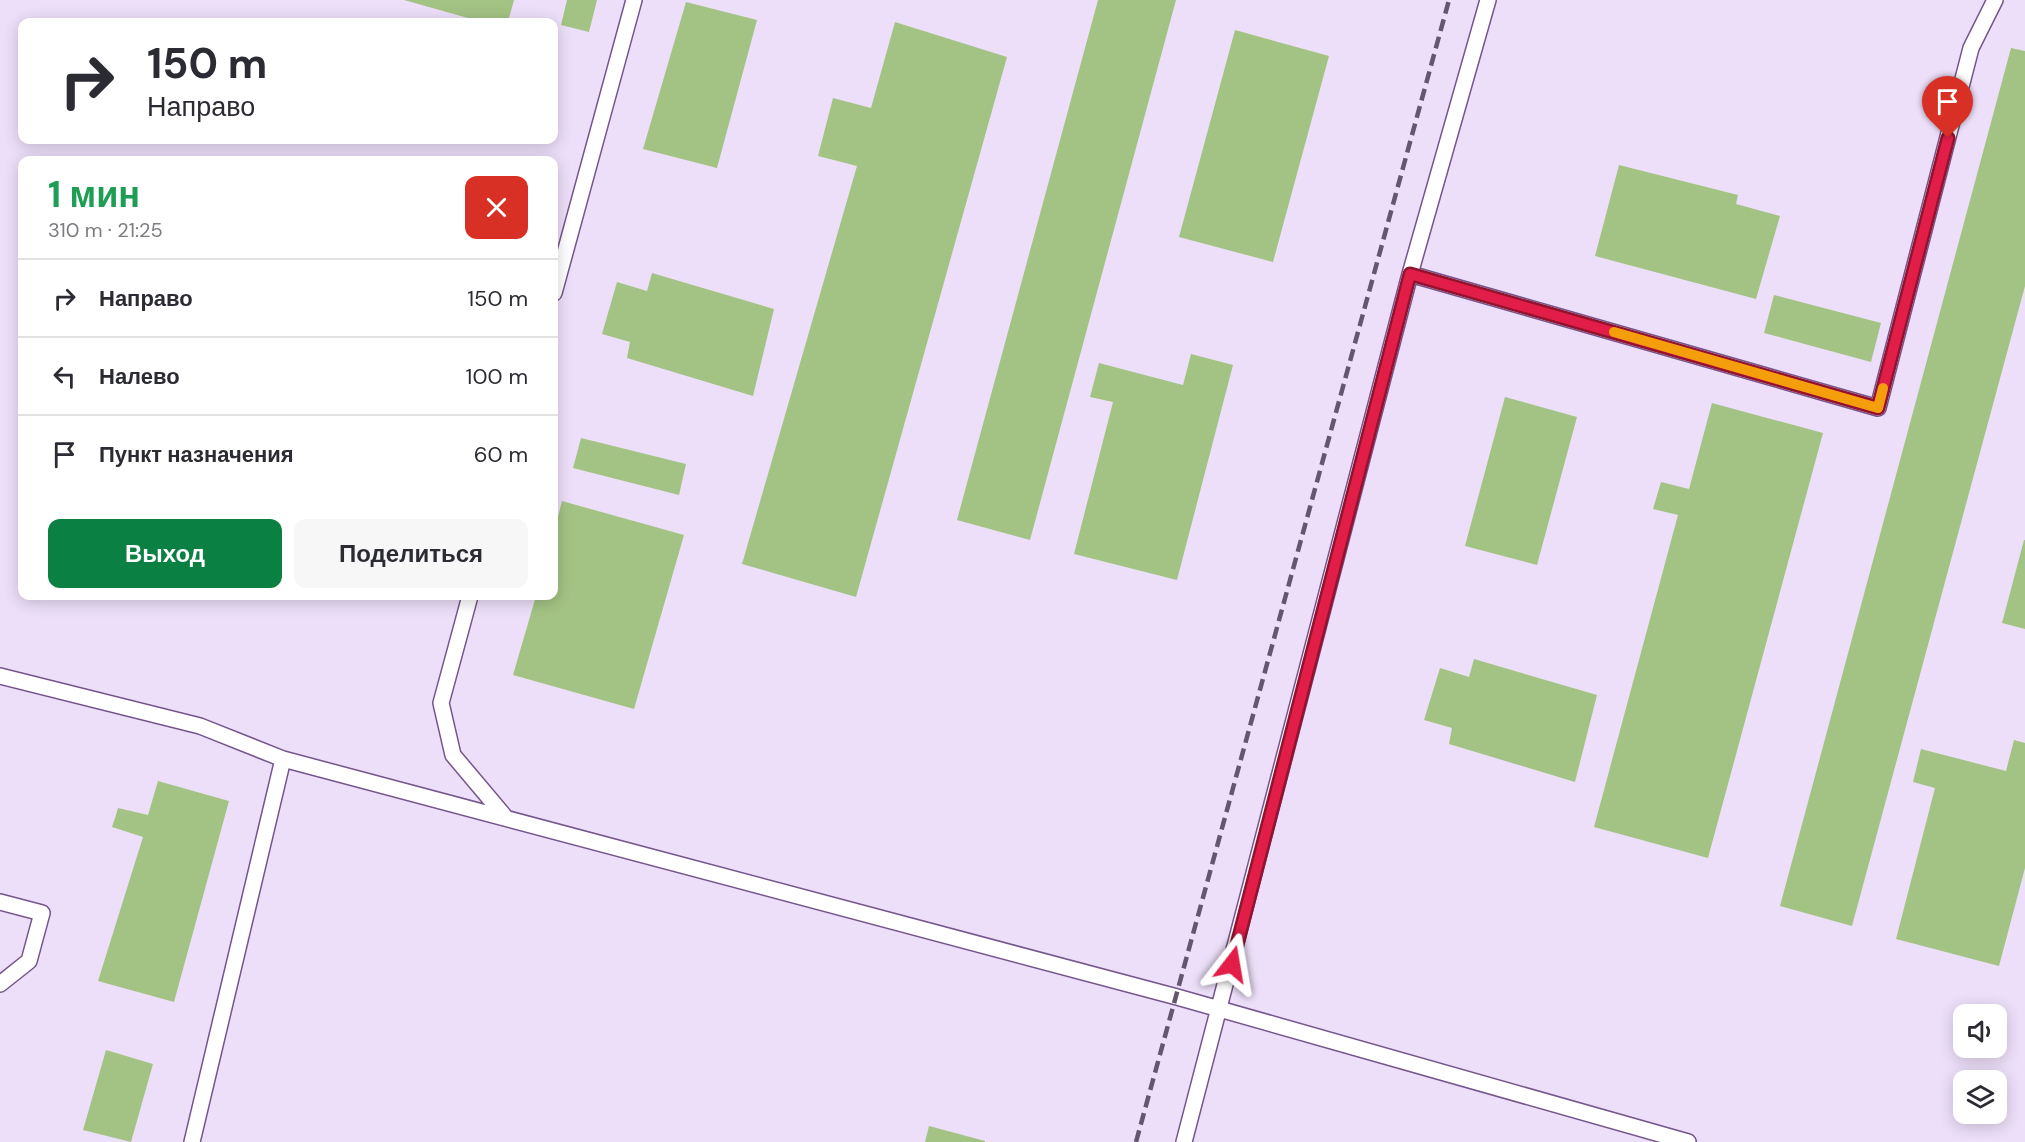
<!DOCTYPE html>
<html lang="ru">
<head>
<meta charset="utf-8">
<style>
  :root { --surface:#fff; --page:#f7f7f7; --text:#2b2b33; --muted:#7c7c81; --line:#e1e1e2; --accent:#0b8043 }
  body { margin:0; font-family:"DM Sans",sans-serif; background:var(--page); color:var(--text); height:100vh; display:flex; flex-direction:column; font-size:22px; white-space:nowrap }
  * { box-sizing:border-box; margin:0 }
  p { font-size:20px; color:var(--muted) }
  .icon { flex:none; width:33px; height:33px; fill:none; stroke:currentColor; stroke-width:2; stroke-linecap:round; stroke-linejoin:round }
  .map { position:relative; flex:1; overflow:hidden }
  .sheet { position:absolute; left:18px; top:156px; width:540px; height:444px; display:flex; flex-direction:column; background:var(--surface); border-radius:12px; box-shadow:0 3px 15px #0003 }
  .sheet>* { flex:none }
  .banner { position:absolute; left:18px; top:18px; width:540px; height:126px; border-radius:12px; box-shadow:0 3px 15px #0003; background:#fff; color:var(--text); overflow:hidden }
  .controls { position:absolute; left:1953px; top:1004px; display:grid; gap:12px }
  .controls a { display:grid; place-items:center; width:54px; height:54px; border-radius:12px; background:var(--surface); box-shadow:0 3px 15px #0003; font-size:30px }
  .pin { position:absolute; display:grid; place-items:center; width:51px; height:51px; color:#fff; margin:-62px -26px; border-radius:50% 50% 50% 0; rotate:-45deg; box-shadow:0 0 6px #0007 }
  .pin .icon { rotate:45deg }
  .me { position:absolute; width:66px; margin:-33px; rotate:14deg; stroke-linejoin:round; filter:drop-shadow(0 0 4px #0008) }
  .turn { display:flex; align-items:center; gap:21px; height:126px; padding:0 30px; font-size:27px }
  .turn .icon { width:78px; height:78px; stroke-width:2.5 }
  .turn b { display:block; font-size:42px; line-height:51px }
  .round { display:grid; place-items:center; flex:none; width:63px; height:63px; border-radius:12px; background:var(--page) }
  .summary { display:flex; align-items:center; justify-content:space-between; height:102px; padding:0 30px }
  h1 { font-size:36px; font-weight:700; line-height:45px; color:#1e9e55 }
  .action { display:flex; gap:12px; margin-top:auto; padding:12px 30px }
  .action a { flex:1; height:69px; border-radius:12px; background:var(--accent); color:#fff; font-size:24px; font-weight:700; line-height:69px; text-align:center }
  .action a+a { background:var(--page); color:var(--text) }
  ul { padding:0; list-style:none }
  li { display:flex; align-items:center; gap:18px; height:78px; padding:0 30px; border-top:2px solid var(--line) }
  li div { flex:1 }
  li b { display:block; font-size:22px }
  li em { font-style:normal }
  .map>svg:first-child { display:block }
</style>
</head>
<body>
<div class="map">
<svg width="2025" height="1142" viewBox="0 0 2025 1142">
  <rect width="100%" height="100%" fill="#eddff9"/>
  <path fill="#a3c384" d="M404,0H514L508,22H482Z
    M567,0H597L589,32L561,25Z
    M1098,0H1176L1030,540L957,520Z
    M686,2L757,20L717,168L643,149Z
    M895,22L1007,57L856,597L742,564L857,166L818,156L833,98L871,108Z
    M1235,30L1329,56L1273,262L1179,237Z
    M2011,48L2025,51V286L1852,926L1780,906Z
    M1619,165L1738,195L1736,204L1780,216L1756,299L1595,256Z
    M652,273L774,309L753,396L627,358L630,342L602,334L617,282L647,291Z
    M1774,295L1881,323L1871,362L1764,333Z
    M1191,354L1233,365L1177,580L1074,554L1113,402L1090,397L1099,363L1183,385Z
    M1505,397L1577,417L1537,565L1465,546Z
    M1712,403L1823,433L1708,858L1594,827L1678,515L1653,509L1661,482L1689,489Z
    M581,438L686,464L679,495L573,468Z
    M562,501L684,535L634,709L513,675L536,596H554V532Z
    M2024,540H2025V629L2002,623Z
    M1474,659L1597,695L1575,782L1449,744L1452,728L1424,720L1440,668L1469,677Z
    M2014,740L2025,743V868L1999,966L1896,939L1935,788L1913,782L1921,749L2006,771Z
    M158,781L229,801L174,1002L98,981L143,837L112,827L115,818L118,808L148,815Z
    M106,1050L153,1064L131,1142L83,1130Z
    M929,1126L985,1141V1142H925Z"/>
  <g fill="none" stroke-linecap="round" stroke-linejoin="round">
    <defs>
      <path id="service" d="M1410,274L1878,408L1971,48L1995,0
        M554,293L634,0
        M470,596L441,703L453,755L506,818
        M0,676L200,726L283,759L1177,997L1688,1142
        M0,902L42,913L29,961L0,984
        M192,1142L283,759
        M1184,1142L1410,274L1488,0"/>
    </defs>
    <use href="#service" stroke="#75558c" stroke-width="18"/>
    <use href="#service" stroke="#fff" stroke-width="15"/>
    <path stroke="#63566e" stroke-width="4.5" stroke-dasharray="12 6" stroke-linecap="butt" d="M1136,1142L1449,0"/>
  </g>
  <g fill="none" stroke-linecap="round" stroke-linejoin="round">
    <defs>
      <path id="route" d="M1232,964L1410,274L1878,408L1948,138"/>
    </defs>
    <use href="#route" stroke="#92132f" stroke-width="15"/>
    <use href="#route" stroke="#e11d48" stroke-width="10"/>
    <path stroke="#f59e0b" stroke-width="10" d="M1614,332L1878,408L1883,388"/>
  </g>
</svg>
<div class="controls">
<a><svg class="icon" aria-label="sound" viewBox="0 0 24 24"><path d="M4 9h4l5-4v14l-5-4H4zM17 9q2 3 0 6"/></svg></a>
<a><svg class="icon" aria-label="layers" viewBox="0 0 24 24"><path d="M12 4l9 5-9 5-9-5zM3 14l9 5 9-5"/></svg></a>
</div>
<div class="pin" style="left:1948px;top:138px;background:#d93025"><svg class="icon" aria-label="arrive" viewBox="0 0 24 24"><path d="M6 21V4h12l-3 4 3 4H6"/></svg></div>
<svg class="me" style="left:1232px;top:964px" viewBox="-20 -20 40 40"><path d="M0-17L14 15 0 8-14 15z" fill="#e11d48" stroke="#fff" stroke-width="4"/></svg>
<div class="banner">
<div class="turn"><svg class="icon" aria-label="right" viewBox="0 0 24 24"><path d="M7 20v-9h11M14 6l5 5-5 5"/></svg><div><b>150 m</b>Направо</div></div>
</div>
<section class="sheet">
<div class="summary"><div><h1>1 мин</h1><p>310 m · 21:25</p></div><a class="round" style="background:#d93025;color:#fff"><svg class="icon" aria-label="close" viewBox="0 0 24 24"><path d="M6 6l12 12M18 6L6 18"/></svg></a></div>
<ul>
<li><svg class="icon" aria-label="right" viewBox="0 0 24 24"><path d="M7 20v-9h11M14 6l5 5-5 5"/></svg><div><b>Направо</b></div><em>150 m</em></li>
<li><svg class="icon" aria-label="left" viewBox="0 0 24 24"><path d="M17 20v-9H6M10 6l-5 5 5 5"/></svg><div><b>Налево</b></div><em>100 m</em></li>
<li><svg class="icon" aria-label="arrive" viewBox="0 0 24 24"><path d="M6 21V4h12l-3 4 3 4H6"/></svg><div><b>Пункт назначения</b></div><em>60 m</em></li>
</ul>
<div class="action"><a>Выход</a><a>Поделиться</a></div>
</section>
</div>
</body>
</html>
